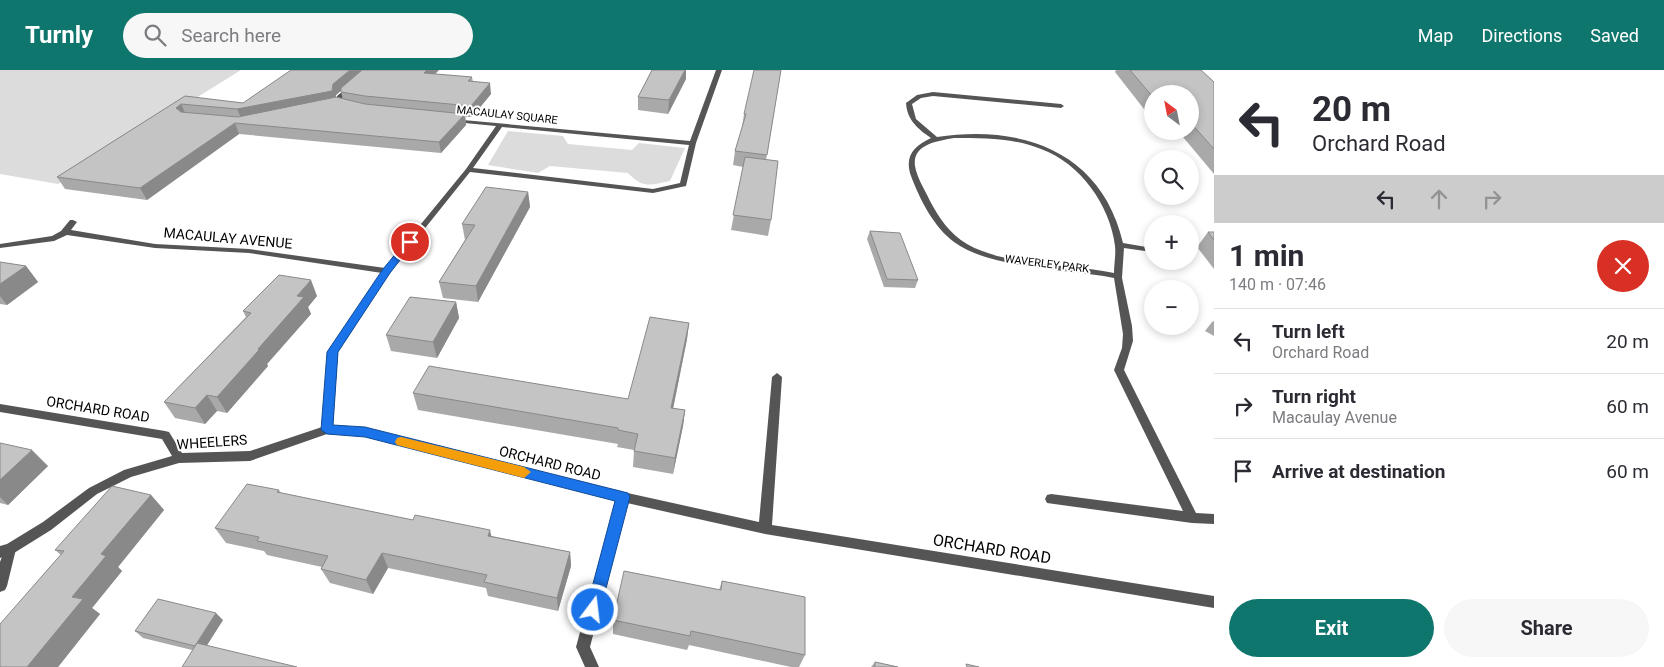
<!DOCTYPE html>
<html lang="en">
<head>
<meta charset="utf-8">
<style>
  :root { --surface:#fff; --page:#f7f7f7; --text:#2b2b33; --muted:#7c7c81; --line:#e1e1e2; --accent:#0f766e }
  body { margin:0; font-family:Roboto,sans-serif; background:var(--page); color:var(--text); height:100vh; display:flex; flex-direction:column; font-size:19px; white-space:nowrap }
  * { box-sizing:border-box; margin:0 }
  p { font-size:16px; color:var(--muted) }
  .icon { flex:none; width:28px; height:28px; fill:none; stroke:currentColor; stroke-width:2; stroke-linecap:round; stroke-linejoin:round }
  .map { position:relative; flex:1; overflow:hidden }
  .details { display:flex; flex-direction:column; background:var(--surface); width:450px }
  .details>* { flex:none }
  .hud { background:#fff; color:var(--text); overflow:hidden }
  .needle { width:32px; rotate:328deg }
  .fabs { position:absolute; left:1144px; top:15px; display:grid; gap:10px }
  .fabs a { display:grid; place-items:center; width:55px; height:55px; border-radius:50%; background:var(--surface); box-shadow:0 2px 8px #0003; font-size:25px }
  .pin { position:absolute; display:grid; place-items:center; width:42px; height:42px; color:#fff; margin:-21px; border:2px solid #fff; border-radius:50%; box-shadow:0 1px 5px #0007 }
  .me { position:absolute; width:55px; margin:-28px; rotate:15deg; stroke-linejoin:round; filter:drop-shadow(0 0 4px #0008) }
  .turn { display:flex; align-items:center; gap:18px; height:105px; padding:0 15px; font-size:22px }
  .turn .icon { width:65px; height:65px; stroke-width:2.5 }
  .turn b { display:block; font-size:35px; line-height:42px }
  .lanes { display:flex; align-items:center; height:48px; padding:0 15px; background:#0003; justify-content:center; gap:25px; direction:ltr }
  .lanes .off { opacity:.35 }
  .round { display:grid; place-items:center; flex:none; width:52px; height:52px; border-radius:26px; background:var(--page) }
  .headline { display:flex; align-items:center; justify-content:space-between; height:85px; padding:0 15px }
  h1 { font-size:30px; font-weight:700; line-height:38px }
  .action { display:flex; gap:10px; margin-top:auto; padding:10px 15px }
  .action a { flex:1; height:58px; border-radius:30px; background:var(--accent); color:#fff; font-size:20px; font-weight:700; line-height:58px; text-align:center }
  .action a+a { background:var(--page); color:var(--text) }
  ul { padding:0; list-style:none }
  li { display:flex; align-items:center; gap:15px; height:65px; padding:0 15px; border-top:1px solid var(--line) }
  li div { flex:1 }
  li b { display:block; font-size:19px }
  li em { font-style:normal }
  header { display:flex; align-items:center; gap:30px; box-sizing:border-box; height:70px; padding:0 25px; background:var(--accent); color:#fff }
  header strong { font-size:24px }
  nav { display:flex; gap:28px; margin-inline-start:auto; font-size:18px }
  .search { width:350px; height:45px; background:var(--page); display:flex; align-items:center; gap:12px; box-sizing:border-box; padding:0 18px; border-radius:28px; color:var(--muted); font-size:19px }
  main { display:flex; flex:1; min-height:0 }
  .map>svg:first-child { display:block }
</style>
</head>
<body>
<header>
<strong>Turnly</strong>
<div class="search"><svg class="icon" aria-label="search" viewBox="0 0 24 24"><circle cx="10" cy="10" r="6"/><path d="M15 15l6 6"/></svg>Search here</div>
<nav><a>Map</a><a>Directions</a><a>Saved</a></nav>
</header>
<main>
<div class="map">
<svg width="1214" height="597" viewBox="0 0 1214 597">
  <rect width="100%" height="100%" fill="#fff"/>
  <path fill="#dcdcdc" d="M0,0H241L58,114L0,104Z
    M508,61L563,66L568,74L632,80L639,73L685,78L670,111C650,115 643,119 628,103L550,96L538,103L488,95Z"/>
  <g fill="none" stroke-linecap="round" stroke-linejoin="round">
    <path fill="#555" fill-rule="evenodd" d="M933,22L1061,34L1064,36L1061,38L933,26L921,28L912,34L916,49L937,67C1023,54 1102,82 1123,173L1152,178V182L1124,178L1122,208L1132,256L1133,271L1124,300L1196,443L1214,444V454L1192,453L1047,433L1045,429L1047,425L1051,424L1183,441L1114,300L1122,278L1123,264L1114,208C1069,199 990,199 954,172C934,157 920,130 911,106C904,86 914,76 931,68C918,59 907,50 906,33L917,25ZM954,68C983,68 1014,68 1041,79C1080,93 1110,135 1115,176C1116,185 1114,194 1114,203C1070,194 1005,196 967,174C950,164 939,148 930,131C925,120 917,108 915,96C912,74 938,71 954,68Z
      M10,473L14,475L16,479L7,516L5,520L0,522V492L6,475Z"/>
    <path fill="#555" fill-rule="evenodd" d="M368,0H374L342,28V34L347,36V38L337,36V26Z
      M716,0H722L696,73L686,116L653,123L470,102L390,202L338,282L333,356L365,358L623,422L759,452L772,307L777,303L782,307L772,455L1214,526V538L765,464L627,433L590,577L599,597H585L576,577L616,430L365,366L327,364L250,391L179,393L131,407L97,424L51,460L14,483L0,488V476L7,474L43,452L89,418L124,400L172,386L162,369L0,342V334L165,361L169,362L182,383L250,381L322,357L328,282L382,203L249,183L155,178L67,165L54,171L0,178V174L52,166L61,161L70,150H73L77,152L71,160L155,174L249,179L385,198L466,99L496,56L454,52L452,51V49L690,71ZM502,57L689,75L680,113L653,119L473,98Z"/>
  </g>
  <path fill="#a9a9a9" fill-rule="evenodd" d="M652,0H686V9L668,44L638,40V27Z
    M781,0L766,90L771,150L768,166L731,160L743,97L733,95L735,81L742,58L744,44Z
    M1116,0H1201L1214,12V104L1178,61H1190V24H1152V48H1151L1115,2Z
    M435,4L472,7L473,12L491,24L472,47H465L466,55L441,83L239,64L147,130L65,119L57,107L185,26L243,33ZM341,20V22L343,29L336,27V25Z
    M528,122L530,137L478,232L443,228L439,212L465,170L462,154Z
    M870,161L918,210L915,218L884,217L867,169Z
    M1208,162H1214V199L1197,177Z
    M0,192L26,196L38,212L7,235L0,234Z
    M317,226L308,237L311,244L267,294L268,296L227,343L217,341L205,354L175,348L164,332L246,247L243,241Z
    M456,232L459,248L437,288L391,281L386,265Z
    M1214,251V266L1205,261L1212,252Z
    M689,253L687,269L673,338L685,340L683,356L673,404L633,397L634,380L617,377L618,374L418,340L413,323L628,329Z
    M0,373L48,396L8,435L0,433Z
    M279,420L281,423L570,482L571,496L558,541L488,526L486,518L388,498L373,524L330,513L321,499L322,497L267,485L264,481L226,473L215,458Z
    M151,425L164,440L118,497L122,501L92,538L100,544L58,597L61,485L55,480Z
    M722,511L805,585L799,597H791L689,575L687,580L613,564V550L719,520Z
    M223,550L207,575L192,580L143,568L135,561Z
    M875,592L898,597H871Z"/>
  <path fill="#898989" d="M350,0H366L336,25L335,32L242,50L237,39L333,14Z
    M427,0H439L426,14L424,3Z
    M685,0H686V9L668,44L669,30Z
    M490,13L491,24L472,47L471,36Z
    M181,34L186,45L176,38Z
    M465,44L466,55L441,83L439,72Z
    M235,53L239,64L147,130L140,118Z
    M528,122L530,137L478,232L476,216Z
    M26,196L38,212L7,235L0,226V214Z
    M311,210L317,226L308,237L311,244L267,294L268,296L227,343L217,327L258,279L297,226Z
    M456,232L459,248L437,288L433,272Z
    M689,253L687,269L670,354L671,338Z
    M207,325L217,341L205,354L195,338Z
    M685,340L683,356L673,404L675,388Z
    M32,380L48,396L8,435L0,427V410Z
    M151,425L164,440L118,497L122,501L92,538L100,544L58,597H27L72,527L101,484Z
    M490,460L493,474L488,466Z
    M570,482L571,496L558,541L557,528Z
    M382,483L388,498L373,524L366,510Z
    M216,543L223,550L202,583L195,576Z"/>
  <path fill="#c4c4c4" stroke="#898989" d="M291,0H350L333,14L332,21L237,39L181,34L176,38L181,42L238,47L336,27L365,34L465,44L439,72L235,53L140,118L57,107L185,26L243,33Z
    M362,0H427L424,3L472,7L468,11L490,13L471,36L365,26L341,22V18Z
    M652,0H685L669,30L638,27Z
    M754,0H781L767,85L735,81L746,44H744Z
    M1130,0H1201L1214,12V79L1190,52V24H1152V26Z
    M745,87L778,91L771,150L733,145Z
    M486,117L528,122L476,216L439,212L475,155L462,154Z
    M870,161L900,163L918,210L887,209Z
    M1208,162H1214V170Z
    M0,192L26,196L0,214Z
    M279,205L311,210L297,226L304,227L258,279L259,280L217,327L207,325L195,338L164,332L251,243L243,241Z
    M410,227L456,232L433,272L386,265Z
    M650,247L689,253L671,338L685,340L675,388L634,381L638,364L618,360V358L413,323L429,296L628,329Z
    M0,373L32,380L0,410Z
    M247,414L279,420L277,422L413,450L415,445L490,460L488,466L570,482L557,528L484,512L487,505L382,483L366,510L321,499L328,486L257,471L259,467L215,458Z
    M112,416L151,425L101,484L106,486L72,527L83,529L27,597H0V554L64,481L55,480Z
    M624,501L721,520L722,511L805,527V585L691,561L690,566L613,550Z
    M158,529L216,543L195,576L135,561Z
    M197,573L297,597H182Z
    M875,592L898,597H875Z
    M966,594L979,597H967Z"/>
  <path fill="#1a73e8" stroke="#114b97" d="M407,170L414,172L390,203L338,282L333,355L365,357L628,423L630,427L599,545L593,547L588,545L586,540L615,431L365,367L327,364L321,360L327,282L383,199Z"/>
  <path fill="#f59e0b" d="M401,367L524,397L531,402L524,408L397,375L395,372L397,368Z"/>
  <g text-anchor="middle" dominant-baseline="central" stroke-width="4" stroke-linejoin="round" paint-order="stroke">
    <g font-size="11" fill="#000" stroke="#fff">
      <text transform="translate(507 45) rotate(6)">MACAULAY SQUARE</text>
      <text transform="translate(1047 194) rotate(7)">WAVERLEY PARK</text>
    </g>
    <g font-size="14" fill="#000" stroke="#fff">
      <text transform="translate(228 168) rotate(5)">MACAULAY AVENUE</text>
      <text transform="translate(98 339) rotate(9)">ORCHARD ROAD</text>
      <text transform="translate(212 372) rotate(-4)">WHEELERS</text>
      <text transform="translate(550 393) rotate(14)">ORCHARD ROAD</text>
    </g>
    <g font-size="16" fill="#000" stroke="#fff">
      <text transform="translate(992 479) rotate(9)">ORCHARD ROAD</text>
    </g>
  </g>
</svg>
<div class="fabs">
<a><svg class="needle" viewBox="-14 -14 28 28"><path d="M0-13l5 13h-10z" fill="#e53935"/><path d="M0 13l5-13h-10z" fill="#7c7c81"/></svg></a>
<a><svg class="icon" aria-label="search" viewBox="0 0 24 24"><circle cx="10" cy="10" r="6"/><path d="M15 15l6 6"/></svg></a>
<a>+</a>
<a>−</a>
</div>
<div class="pin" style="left:410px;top:172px;background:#d93025"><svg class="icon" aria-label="arrive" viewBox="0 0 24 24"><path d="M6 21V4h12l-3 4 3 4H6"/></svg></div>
<svg class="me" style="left:593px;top:540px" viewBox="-20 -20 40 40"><circle r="17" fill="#1a73e8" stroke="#fff" stroke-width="3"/><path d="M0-11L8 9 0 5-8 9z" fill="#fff"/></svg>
</div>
<section class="details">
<div class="hud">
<div class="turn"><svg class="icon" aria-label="left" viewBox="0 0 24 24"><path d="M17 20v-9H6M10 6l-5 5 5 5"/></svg><div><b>20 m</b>Orchard Road</div></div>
<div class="lanes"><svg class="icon" aria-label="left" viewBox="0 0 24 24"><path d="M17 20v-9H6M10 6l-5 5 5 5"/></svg><svg class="icon off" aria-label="ahead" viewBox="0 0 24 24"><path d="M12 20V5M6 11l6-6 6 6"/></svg><svg class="icon off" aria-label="right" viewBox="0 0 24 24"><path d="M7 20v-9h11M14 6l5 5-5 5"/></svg></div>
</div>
<div class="headline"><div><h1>1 min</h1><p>140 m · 07:46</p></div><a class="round" style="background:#d93025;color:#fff"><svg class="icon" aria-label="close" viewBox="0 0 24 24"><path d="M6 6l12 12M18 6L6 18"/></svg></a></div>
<ul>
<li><svg class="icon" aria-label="left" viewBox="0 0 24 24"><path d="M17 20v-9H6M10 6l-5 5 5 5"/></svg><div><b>Turn left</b><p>Orchard Road</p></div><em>20 m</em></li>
<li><svg class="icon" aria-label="right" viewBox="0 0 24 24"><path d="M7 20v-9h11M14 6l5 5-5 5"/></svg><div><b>Turn right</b><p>Macaulay Avenue</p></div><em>60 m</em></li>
<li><svg class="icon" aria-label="arrive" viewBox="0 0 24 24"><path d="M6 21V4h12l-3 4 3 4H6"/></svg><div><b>Arrive at destination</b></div><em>60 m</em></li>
</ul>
<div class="action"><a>Exit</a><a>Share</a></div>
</section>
</main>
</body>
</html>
